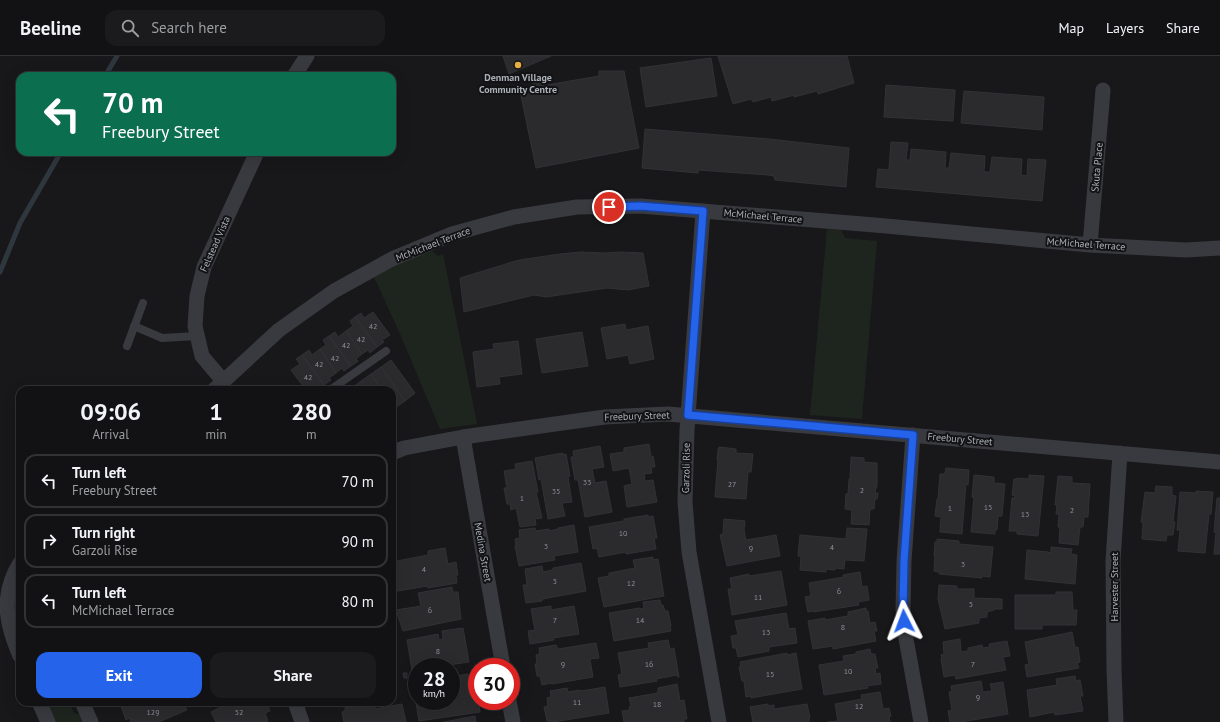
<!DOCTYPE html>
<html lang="en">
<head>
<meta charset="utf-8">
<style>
  :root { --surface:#121214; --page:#1b1b1d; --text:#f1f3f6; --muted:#9c9ea0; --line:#313234; --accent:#2563eb }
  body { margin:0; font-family:"PT Sans",sans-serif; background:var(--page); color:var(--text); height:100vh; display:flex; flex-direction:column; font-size:15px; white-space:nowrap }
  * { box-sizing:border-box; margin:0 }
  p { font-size:13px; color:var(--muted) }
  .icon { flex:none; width:22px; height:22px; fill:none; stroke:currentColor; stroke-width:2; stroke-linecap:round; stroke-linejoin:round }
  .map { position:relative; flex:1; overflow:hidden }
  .details { position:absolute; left:16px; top:330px; width:380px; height:320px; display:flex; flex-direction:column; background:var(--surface); border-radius:12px; box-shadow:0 4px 16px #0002,0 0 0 1px var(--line) }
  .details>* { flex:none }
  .hud { position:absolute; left:16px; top:16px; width:380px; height:84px; border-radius:12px; box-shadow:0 4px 16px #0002,0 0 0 1px var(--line); background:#0b6e4f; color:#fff; overflow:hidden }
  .speed { position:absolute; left:408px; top:602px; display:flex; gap:8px; font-size:20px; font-weight:700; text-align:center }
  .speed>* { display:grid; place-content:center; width:52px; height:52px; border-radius:50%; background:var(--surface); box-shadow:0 4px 16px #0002,0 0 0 1px var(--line); line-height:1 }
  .speed small { font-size:10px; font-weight:400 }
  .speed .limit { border:6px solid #d22; background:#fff; color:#111 }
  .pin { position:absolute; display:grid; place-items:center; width:34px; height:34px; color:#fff; margin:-17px; border:2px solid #fff; border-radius:50%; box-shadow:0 1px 4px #0007 }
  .me { position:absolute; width:44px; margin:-22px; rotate:357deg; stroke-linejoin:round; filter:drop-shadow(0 0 3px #0008) }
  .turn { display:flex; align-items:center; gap:14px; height:84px; padding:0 20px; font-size:18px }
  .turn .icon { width:52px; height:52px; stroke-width:2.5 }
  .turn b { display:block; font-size:28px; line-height:34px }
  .eta { display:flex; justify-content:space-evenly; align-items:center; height:68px; text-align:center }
  .eta b { font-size:24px; font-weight:800; line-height:28px }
  .cta { display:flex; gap:8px; margin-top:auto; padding:8px 20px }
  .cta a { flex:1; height:46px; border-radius:12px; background:var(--accent); color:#fff; font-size:16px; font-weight:800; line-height:46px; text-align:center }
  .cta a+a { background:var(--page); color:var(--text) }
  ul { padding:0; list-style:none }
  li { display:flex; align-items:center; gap:12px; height:54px; margin:0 8px 6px; padding:0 12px; border:2px solid var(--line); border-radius:12px }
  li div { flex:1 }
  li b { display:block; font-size:15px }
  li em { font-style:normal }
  header { display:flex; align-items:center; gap:24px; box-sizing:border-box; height:56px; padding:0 20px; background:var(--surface); border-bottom:1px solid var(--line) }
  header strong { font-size:19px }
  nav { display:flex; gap:22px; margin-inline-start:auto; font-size:14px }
  .search { width:280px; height:36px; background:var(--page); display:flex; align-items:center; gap:10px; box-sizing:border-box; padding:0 14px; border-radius:12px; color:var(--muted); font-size:15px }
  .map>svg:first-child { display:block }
</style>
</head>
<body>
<header>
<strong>Beeline</strong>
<div class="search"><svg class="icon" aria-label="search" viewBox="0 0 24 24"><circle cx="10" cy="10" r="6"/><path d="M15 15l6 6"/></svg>Search here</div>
<nav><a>Map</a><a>Layers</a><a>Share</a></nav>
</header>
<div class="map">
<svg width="1220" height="666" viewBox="0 0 1220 666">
  <rect width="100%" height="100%" fill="#18181a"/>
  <path fill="#1e251f" d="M827,173L841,174L845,182L877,185L862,363L810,359Z
    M431,194L438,200L443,198L477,368L440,373L401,280L374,221L395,210Z
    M20,549V586L17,579L15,554Z
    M45,646H69L74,657L82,659L85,666H54Z"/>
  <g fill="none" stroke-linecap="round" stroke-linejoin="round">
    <path stroke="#2f373e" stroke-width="5" d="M105,20L117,0
      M0,216L20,167L61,96"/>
  </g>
  <path fill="#2b2b2e" stroke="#323236" d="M503,0H551L509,18Z
    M718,0H847L854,27L818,38L817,35L794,41V39L772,45L771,41L753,46L751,43L733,48Z
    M711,2L717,40L646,51L640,12Z
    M599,15H624L639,92L536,112L520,35L540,24L541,30L599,20Z
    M886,29L955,34L953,65L884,61Z
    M964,35L1044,41L1042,74L961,67Z
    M645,73L769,83L849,92L846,131L775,124L774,120L768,119L698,114V117L642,112Z
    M891,86L908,87L906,104H910L911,93L946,96L945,112H949L951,97L985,100L984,116H990L992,101L1022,103L1021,119L1027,120L1028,103L1046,104L1042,145L876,131L878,113L889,114Z
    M581,196L604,197L622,196L643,197L649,230L628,234L607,232L546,241L534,239L464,256L460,222L519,204L560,198Z
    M373,256L390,279L382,284L384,286L377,291L355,261L361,257L364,262Z
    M355,261L377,291L370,297L368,294L362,298L346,275L353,270L350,265Z
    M625,268L626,274L648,270L654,303L630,308L628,299L607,303L601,272Z
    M346,275L362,298L356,303L358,305L351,310L329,280L335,276L338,281Z
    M582,276L588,310L542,317L536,283Z
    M329,280L351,310L344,315L342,312L336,317L320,293L326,289L323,284Z
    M518,285L522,318L499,321L500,328L477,331L473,296L494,293L493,288Z
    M320,293L336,317L329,322L331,324L324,329L302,299L309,294L312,299Z
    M302,299L324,329L317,334L316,332L312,334H306L291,314L300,308L296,303Z
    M391,304L415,337L405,345L381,311Z
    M381,311L405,345L395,352L392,348V334H382L371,318Z
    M371,318L382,334H367L361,325Z
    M361,325L367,334H354L353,331Z
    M649,388L651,401L653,400L655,411H651L652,417L644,418L645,425L653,424L657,446L627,451L624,430L632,428L629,412L613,415L610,398L624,396V392Z
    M600,390L604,411L592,413L595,427L606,425L612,456L585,461L578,424H575L571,401H574L573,395Z
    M719,391L736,393V397L753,398L751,416H748L746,443L715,441L718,404H717L718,393H719Z
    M563,397V399L566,398L570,420L568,421L572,446L562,447L565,460L548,463L541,423L539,424L535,402Z
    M851,401L864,402V406L877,407V431H876L875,437H878L877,443H875L874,453H870L869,469L851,468L852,454L845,453L846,438H848L849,423H850Z
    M532,405L538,436H536L542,462L535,463L536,469L520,471L516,452L511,454L510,448H507L504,432H507L504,415L516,413L515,408Z
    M946,412L969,414L968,429L966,428L962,478L940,476L941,461L935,460L937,443H938L940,418H945Z
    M974,419L994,421V427L1005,428L1002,460H998L997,474H995V478L971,476L974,441H972Z
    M1029,419L1044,420L1038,480L1017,478V475H1009L1012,442H1015V440L1012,439L1014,423H1017V422L1029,423Z
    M1058,420L1072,421V427L1090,428L1088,461H1084L1083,471H1080L1078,489L1059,487L1060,471H1058L1059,458H1056L1057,449H1055Z
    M1156,430L1172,431V439L1176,440L1173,466H1175L1173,479H1167L1166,485L1142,483L1143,466H1141L1145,436L1155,437Z
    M1196,435L1213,436L1211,458H1209L1205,497L1178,495L1180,474H1177L1180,436L1196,437Z
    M1217,442H1220V498H1214L1216,476H1214Z
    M648,459V461L653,460L657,482H654L656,493L626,498V496L599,501L597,492L593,493L589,471L624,465V463Z
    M724,463L745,465L744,474L746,484L776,479L780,500L727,510L720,479L723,478Z
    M574,469L578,496L554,500L555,504L519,510L515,490H516L515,483L520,482L519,474L535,472L536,475L549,473V475L558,473V472Z
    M847,472L867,473L864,505L845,504L844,513L835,512V514L826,513V516L800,514L801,500H798L800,479L846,483Z
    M937,483L959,485V488L993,491L990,521L982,520V522L939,518V516L934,515L935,500H934L935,486H937Z
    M1051,491L1072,493L1071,498L1077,499L1075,528L1025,523L1027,494L1048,496L1051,497Z
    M445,492L448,508L456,506L458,519H456L457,527L428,532L427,530L392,536V506L428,499V495Z
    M653,501V504L658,503L664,540L604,551L598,522L609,520V517L635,512L633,504Z
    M581,507L586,535L542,543V545L526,547L523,529H527L525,513L542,510L543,516L553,514V512Z
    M781,515L787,549L732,559L728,533H732L730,522L749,518V520Z
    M860,516L862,531L867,530L869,544L858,546L859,549L813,556V555L808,556L805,541L811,540L809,527L844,521L843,519Z
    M939,529L957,530V533H974V542L1002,543V553H994V554L987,556V561L979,562V567L945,573L938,543Z
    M452,531L453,536H458L461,563L403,575L396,554L421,550L418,537Z
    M1056,536H1072L1073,554H1077L1076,569H1042V573H1015V539H1056Z
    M660,544L661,549H663L665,555H668L671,570L670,571L671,575L614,585L609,557L640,552V553L644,552L643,546Z
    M551,550V554L574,550L579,578L553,582L554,584L530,588L528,575L535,574L531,553Z
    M866,552V555H868L870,567L875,566L877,575H874L876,585L833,593V590L813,593L808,565L825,562V564L848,560V556Z
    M786,557L789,573L795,572L797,587L769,591V595L738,601L736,592H733L731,580L738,579L735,565Z
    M463,572L469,606L433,611H417V613L412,614L407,584L438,578L439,584L443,583L442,575Z
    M1072,576L1075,592L1078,591L1080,606L1077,607L1079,612L1027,621L1025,609L1029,608L1025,586Z
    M960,583L961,596L968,595V592L982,589L983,592L990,591L989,588L1007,585L1010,600L1003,601L1006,614L956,623L955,619L944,621L941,603H942L941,599L944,598L943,586Z
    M668,584L670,593L674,592L679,621H678L677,619L656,623L657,625L620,631L618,619L622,618L618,597L649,592L648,587Z
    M596,587L599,602L590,603L593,621L552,628L551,627L542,629L540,620H537L535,608H537L536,599L540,598L539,592L556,589L558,593Z
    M870,593L871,598H875L878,612H875L876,618L880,617L881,628L867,630L868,632L824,639L819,609L844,605L843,600L856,598V596Z
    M787,597V599L796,597L802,633L751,642V640L746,641L744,625H742L739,611H741L740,606Z
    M403,617H407V622H404Z
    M468,618L471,634H475L477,645H479L480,656L419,665L414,635H417V645H451V621Z
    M1075,620L1076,625L1080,624L1083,640H1080L1083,655L1055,659L1054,656L1030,661L1027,634L1057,629L1056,623Z
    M981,625L983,636L992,635L990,628L1003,626L1008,658L961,666H950L948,655L952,654L949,636H952L951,630Z
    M677,628L680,645L684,644L687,663H684V666H624L622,655L630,654L629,651L631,650L629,642L658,637V632Z
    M605,631L609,657L553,666H551V665H547L544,651L548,650L547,642L551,641L550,635L567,632L568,636L580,634L581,635Z
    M880,636L883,653L889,652L891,660L889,661L890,666H828L838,665L835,648L862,643L861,639Z
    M122,646H183L187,654L159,666H131L129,662L126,664L120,647Z
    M231,646H262V647L269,646L270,649L268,650L270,655L265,657L268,665L265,666H216L211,656Z
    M374,647L375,653L402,648L406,666H344L342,656L345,655V652Z
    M768,648V650L774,649V653L807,648L810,662H809V666H753L750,651Z
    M475,660L476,666H444Z"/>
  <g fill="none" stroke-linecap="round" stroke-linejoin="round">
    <path stroke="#393a3f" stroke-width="8" d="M134,270L162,282L197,280
      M127,290L143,247
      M330,334L386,295"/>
    <path stroke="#393a3f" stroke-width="15" d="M294,20L307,0
      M703,155L687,374L685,446L689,496L719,666
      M1090,189L1103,34
      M223,325L202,300L195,270L197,240L204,211L257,96
      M214,334L279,274L334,235L392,203L452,178L514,161L577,151L640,150L875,169L1090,189L1186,194L1220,192
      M913,379L904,505L903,553L905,577L921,666
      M463,381L503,611
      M392,397L404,392L463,381L605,361L668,358L1220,406
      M20,507C0,539 6,568 20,600
      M509,645L513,666
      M39,646L48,666
      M82,646L91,666
      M295,646L302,666
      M1116,666L1114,613L1113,505L1120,397"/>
  </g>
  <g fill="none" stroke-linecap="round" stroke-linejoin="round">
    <defs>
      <path id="route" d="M609,151L640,150L703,155L688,359L913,379L904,505L903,553L904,565"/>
    </defs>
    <use href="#route" stroke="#184099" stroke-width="10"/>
    <use href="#route" stroke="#2563eb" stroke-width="7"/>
  </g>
  <circle fill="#e9ae41" stroke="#131315" stroke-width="1.5" cx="518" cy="9" r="4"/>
  <g text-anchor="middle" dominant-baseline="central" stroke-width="4" stroke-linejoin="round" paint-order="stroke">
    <g font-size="8" fill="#8a8e96">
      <text x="373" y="270">42</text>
      <text x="361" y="283">42</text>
      <text x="346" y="289">42</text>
      <text x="335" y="302">42</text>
      <text x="319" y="308">42</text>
      <text x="308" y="321">42</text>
      <text x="587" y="426">33</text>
      <text x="732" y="428">27</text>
      <text x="862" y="434">2</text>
      <text x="556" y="435">35</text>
      <text x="522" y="442">1</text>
      <text x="988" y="451">15</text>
      <text x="950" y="452">1</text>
      <text x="1072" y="454">2</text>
      <text x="1025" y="458">13</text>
      <text x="623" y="477">10</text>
      <text x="546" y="490">3</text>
      <text x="832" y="491">4</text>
      <text x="751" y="492">9</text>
      <text x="963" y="508">3</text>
      <text x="424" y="513">4</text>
      <text x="555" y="525">5</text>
      <text x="631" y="527">12</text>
      <text x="839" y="535">6</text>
      <text x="758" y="541">11</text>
      <text x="971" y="548">5</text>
      <text x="430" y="554">6</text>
      <text x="555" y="564">7</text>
      <text x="640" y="564">14</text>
      <text x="843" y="571">8</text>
      <text x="766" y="576">13</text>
      <text x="438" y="595">8</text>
      <text x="563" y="608">9</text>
      <text x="649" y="608">16</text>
      <text x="973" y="608">7</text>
      <text x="848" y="615">10</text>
      <text x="770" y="618">15</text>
      <text x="978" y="641">9</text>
      <text x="577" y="646">11</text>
      <text x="657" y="648">18</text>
      <text x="859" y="650">12</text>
      <text x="153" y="656">129</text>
      <text x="239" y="656">52</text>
    </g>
    <g font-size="10" font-weight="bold" fill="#abb0b9" stroke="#131315">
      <text x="518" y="21">Denman Village<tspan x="518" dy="12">Community Centre</tspan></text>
    </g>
    <g font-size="10" fill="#abb0b9" stroke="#131315">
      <text transform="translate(1097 111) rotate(-85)">Skuta Place</text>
      <text transform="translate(763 160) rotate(5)">McMichael Terrace</text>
      <text transform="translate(215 188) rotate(-66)">Felstead Vista</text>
      <text transform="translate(433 188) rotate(-21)">McMichael Terrace</text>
      <text transform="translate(1086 188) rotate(4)">McMichael Terrace</text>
      <text transform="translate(637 360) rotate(-2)">Freebury Street</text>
      <text transform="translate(960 383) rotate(5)">Freebury Street</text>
      <text transform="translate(686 412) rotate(-89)">Garzoli Rise</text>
      <text transform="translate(483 496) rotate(80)">Medina Street</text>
      <text transform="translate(1114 531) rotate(-90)">Harvester Street</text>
    </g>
  </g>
</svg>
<div class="speed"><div>28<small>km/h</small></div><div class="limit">30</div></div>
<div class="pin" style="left:609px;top:151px;background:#d93025"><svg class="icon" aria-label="arrive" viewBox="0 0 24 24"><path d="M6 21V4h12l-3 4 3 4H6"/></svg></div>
<svg class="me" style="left:904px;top:565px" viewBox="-20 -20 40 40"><path d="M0-17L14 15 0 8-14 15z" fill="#2563eb" stroke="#fff" stroke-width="4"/></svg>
<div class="hud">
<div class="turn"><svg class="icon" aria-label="left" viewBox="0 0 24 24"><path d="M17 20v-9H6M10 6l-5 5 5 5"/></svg><div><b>70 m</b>Freebury Street</div></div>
</div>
<section class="details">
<div class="eta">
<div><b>09:06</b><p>Arrival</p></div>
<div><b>1</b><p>min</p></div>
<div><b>280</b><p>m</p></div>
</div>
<ul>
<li><svg class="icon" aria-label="left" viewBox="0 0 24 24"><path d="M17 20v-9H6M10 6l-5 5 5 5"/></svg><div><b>Turn left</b><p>Freebury Street</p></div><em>70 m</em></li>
<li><svg class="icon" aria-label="right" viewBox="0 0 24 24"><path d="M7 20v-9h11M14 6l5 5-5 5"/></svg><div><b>Turn right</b><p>Garzoli Rise</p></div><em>90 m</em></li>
<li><svg class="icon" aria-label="left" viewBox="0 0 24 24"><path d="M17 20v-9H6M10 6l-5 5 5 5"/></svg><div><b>Turn left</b><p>McMichael Terrace</p></div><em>80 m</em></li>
</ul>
<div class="cta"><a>Exit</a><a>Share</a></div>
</section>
</div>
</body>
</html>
